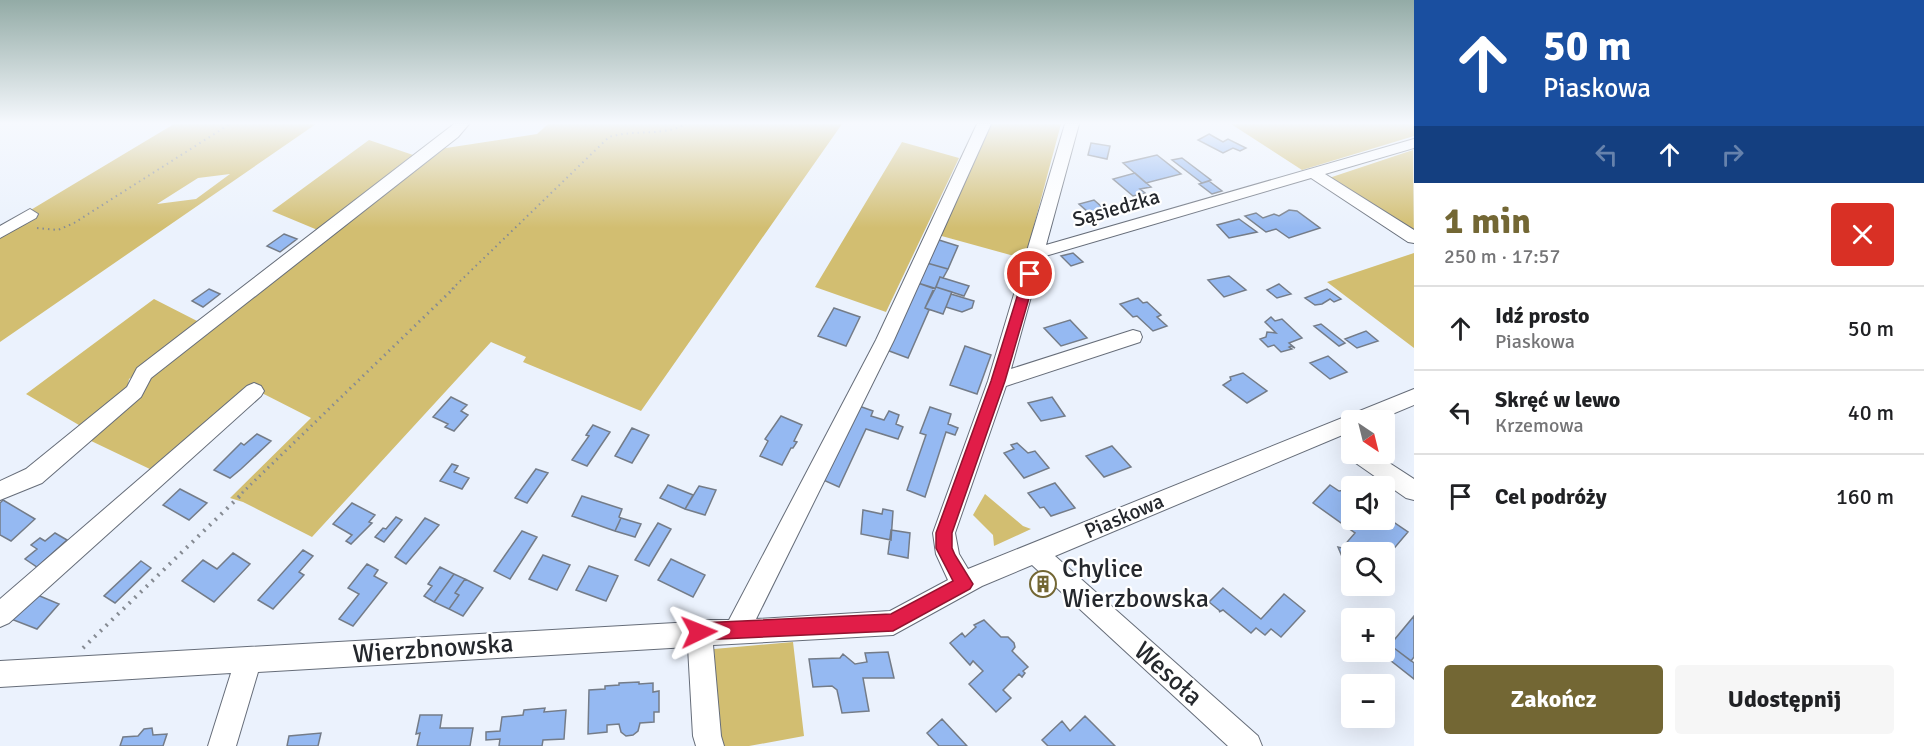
<!DOCTYPE html>
<html lang="pl">
<head>
<meta charset="utf-8">
<style>
  :root { --surface:#fff; --page:#f6f6f6; --text:#202124; --muted:#757577; --line:#e0e0e0; --accent:#736734 }
  body { margin:0; font-family:Signika,sans-serif; background:var(--page); color:var(--text); height:100vh; display:flex; flex-direction:column; font-size:22px; white-space:nowrap }
  * { box-sizing:border-box; margin:0 }
  p { font-size:20px; color:var(--muted) }
  .icon { flex:none; width:33px; height:33px; fill:none; stroke:currentColor; stroke-width:2; stroke-linecap:round; stroke-linejoin:round }
  .map { position:relative; flex:1; overflow:hidden }
  .panel { display:flex; flex-direction:column; background:var(--surface); width:510px }
  .panel>* { flex:none }
  .hud { background:#1a4fa0; color:#fff; overflow:hidden }
  .needle { width:39px; rotate:145deg }
  .controls { position:absolute; left:1341px; top:410px; display:grid; gap:12px }
  .controls a { display:grid; place-items:center; width:54px; height:54px; border-radius:6px; background:var(--surface); box-shadow:0 6px 24px #0002; font-size:30px }
  .pin { position:absolute; display:grid; place-items:center; width:51px; height:51px; color:#fff; margin:-26px; border:3px solid #fff; border-radius:50%; box-shadow:0 2px 6px #0007 }
  .me { position:absolute; width:66px; margin:-33px; rotate:88deg; stroke-linejoin:round; filter:drop-shadow(0 0 4px #0008) }
  .turn { display:flex; align-items:center; gap:21px; height:126px; padding:0 30px; font-size:27px }
  .turn .icon { width:78px; height:78px; stroke-width:2.5 }
  .turn b { display:block; font-size:42px; line-height:51px }
  .lanes { display:flex; align-items:center; height:57px; padding:0 30px; background:#0003; justify-content:center; gap:30px; direction:ltr }
  .lanes .off { opacity:.35 }
  .round { display:grid; place-items:center; flex:none; width:63px; height:63px; border-radius:6px; background:var(--page) }
  .head { display:flex; align-items:center; justify-content:space-between; height:102px; padding:0 30px }
  h1 { font-size:36px; font-weight:800; line-height:45px; color:var(--accent) }
  .primary-button { display:flex; gap:12px; margin-top:auto; padding:12px 30px }
  .primary-button a { flex:1; height:69px; border-radius:6px; background:var(--accent); color:#fff; font-size:24px; font-weight:800; line-height:69px; text-align:center }
  .primary-button a+a { background:var(--page); color:var(--text) }
  ul { padding:0; list-style:none }
  li { display:flex; align-items:center; gap:18px; height:84px; padding:0 30px; border-top:2px solid var(--line) }
  li div { flex:1 }
  li b { display:block; font-size:22px }
  li em { font-style:normal }
  main { display:flex; flex:1; min-height:0 }
  .map>svg:first-child { display:block }
</style>
</head>
<body>
<main>
<div class="map">
<svg width="1414" height="746" viewBox="0 0 1414 746">
  <rect width="100%" height="100%" fill="#ebf2fd"/>
  <path fill="#d2be71" fill-rule="evenodd" d="M174,124H316L0,342V236L29,211ZM230,174L196,199L157,204L198,178Z
    M548,124H842L641,411L523,362L526,357L491,342L312,537L243,502L230,498L311,418L250,387L154,471L87,439L147,378L433,150L537,134Z
    M988,124H1061L1025,259L938,235Z
    M1231,124H1414V136L1302,170Z
    M369,140L416,156L320,231L272,211Z
    M902,142L959,158L886,312L815,287Z
    M1413,150L1414,244L1315,178L1332,177Z
    M1414,253V348L1327,282Z
    M154,299L201,323L129,379L126,393L84,428L26,394Z
    M985,494L1023,526L1031,529L994,546L993,535L973,515Z
    M793,642L804,736L749,746H721L714,649Z"/>
  <path fill="#95b9f2" stroke="#747c88" stroke-width="1.5" d="M1209,134L1223,142L1228,139L1246,148L1240,151L1233,148L1223,153L1198,140Z
    M1091,143L1110,146L1107,159L1088,155Z
    M1157,155L1181,174L1146,183L1123,163Z
    M1182,158L1211,180L1202,183L1172,160Z
    M1135,173L1151,187L1140,189L1145,193L1133,196L1113,179Z
    M1209,181L1222,191L1212,194L1199,184Z
    M1094,200L1112,216L1097,220L1079,204Z
    M1289,210L1297,211L1320,228L1289,238L1276,229L1266,232L1245,216L1256,213L1263,218L1274,214L1279,216Z
    M1239,219L1257,232L1229,238L1217,225Z
    M284,234L297,239L280,252L267,246Z
    M939,240L958,246L948,269L927,263Z
    M1073,253L1083,262L1071,266L1061,256Z
    M927,263L948,269L943,278L940,277L935,289L918,283Z
    M1229,276L1246,290L1224,297L1208,280Z
    M940,277L969,286L964,296L936,287Z
    M918,283L934,288L925,308L929,310L908,358L884,349Z
    M1279,284L1291,294L1277,298L1267,290Z
    M936,287L952,292L943,314L925,308Z
    M209,289L220,294L203,307L192,301Z
    M1327,289L1341,299L1334,302L1330,299L1322,304L1315,305L1305,298Z
    M951,294L974,301L972,308L962,312L946,307Z
    M1138,298L1143,303L1147,302L1161,315L1157,317L1167,326L1153,331L1137,316L1133,317L1120,304Z
    M834,308L860,317L846,346L818,336Z
    M1271,317L1275,321L1282,319L1300,336L1302,338L1289,343L1295,348L1291,346L1289,347L1292,349L1281,352L1274,345L1268,347L1260,339L1266,337L1267,332L1276,333L1265,322Z
    M1070,320L1087,338L1061,346L1044,328Z
    M1321,324L1345,343L1339,346L1314,326Z
    M1366,331L1378,341L1357,348L1345,339Z
    M965,346L991,355L977,394L950,385Z
    M1328,356L1347,372L1330,379L1310,363Z
    M1243,373L1267,391L1247,403L1223,385L1231,380L1230,377Z
    M451,397L467,405L461,411L468,415L454,431L445,427L448,424L433,417Z
    M1052,397L1065,416L1041,421L1028,403Z
    M859,406L873,411L871,416L884,420L889,411L899,415L896,424L903,427L898,439L866,429L839,487L821,479Z
    M930,407L951,414L948,424L958,428L955,435L946,432L925,497L907,490L926,435L920,433Z
    M781,416L802,425L794,441L797,442L793,448H791L782,465L760,456L768,441L765,439Z
    M593,425L610,432L587,466L572,460L589,436L586,435Z
    M632,428L649,435L632,463L615,456Z
    M257,434L271,441L241,469L230,478L214,470L241,443L244,445Z
    M1017,443L1028,453L1035,451L1049,468L1024,478L1004,453L1014,449L1011,445Z
    M1112,446L1131,467L1104,477L1086,456Z
    M452,464L458,466L454,472L469,478L462,489L440,481Z
    M536,469L548,473L527,503L515,498Z
    M1055,483L1075,508L1051,516L1044,507L1040,508L1028,493Z
    M668,485L693,495L685,509L660,498Z
    M1330,485L1339,491L1345,490L1352,494V519H1380L1383,521L1386,517L1408,532L1385,559L1384,552H1352V563L1343,559L1338,547L1342,548L1355,533L1313,503Z
    M699,486L716,490L705,515L685,509Z
    M180,489L207,503L189,520L163,505Z
    M582,496L622,509L619,517L621,518L615,531L572,516Z
    M3,500L35,519L11,541L0,535V503Z
    M352,503L375,515L369,522L372,523L351,544L346,541L352,535L333,524Z
    M883,509L893,511L891,540L861,534L863,510L882,514Z
    M396,517L402,520L384,542L375,537L383,528L386,529Z
    M425,518L439,525L406,564L395,557Z
    M621,518L641,524L635,537L615,531Z
    M658,523L671,529L649,566L635,560Z
    M891,530L910,533L908,558L888,554Z
    M522,531L537,537L510,579L494,571Z
    M55,533L67,540L37,567L25,559L37,549L31,545L40,538L45,541Z
    M303,550L313,556L299,572L304,575L273,609L258,600Z
    M233,553L250,564L214,602L182,581L203,560L217,569Z
    M543,555L570,565L557,590L529,579Z
    M671,559L705,575L693,597L658,580Z
    M141,561L151,568L115,603L104,596Z
    M367,564L378,570L374,576L387,583L353,626L339,619L359,594L348,588Z
    M589,566L618,576L606,601L576,590Z
    M440,567L454,574L434,602L424,596L432,586L428,584Z
    M454,574L465,579L455,593L459,595L449,609L434,602Z
    M465,579L483,588L463,616L449,609L459,595L455,593Z
    M1223,588L1261,619L1284,594L1305,611L1281,637L1271,629L1265,635L1256,628L1251,633L1223,610L1219,612L1220,611L1209,602Z
    M35,594L59,604L37,629L11,619Z
    M1414,616V657L1411,661L1390,645Z
    M984,620L1001,637H1008L1014,643L1015,647L1012,651L1028,667L1023,671L1025,673L1022,677L1019,674L1003,690L1011,698L996,712L969,684L983,671L973,661L970,665L950,643L962,633L965,637L976,627L974,625Z
    M1394,648L1414,663V679L1386,657Z
    M888,652L894,678H863L869,711L842,713L837,690L832,686L813,687L809,659L840,658L843,654L855,664L867,662L865,653Z
    M639,682V684L653,683V692L659,691V712H654V722L640,723L638,731L633,735L626,736L621,732L619,724L607,725V732L588,734L589,690L605,689V686L619,685V683Z
    M545,708L544,712L566,710L564,739L543,740L542,746H499L500,739L486,740V732L500,731L502,717L523,715L524,710Z
    M420,715H442L440,728H473L470,746H417L420,733L416,734Z
    M1085,716L1115,746H1048L1042,740L1062,721L1070,731Z
    M942,719L967,746H939L927,733Z
    M152,728L153,735L167,734L163,746H120L123,737L138,736L144,729Z
    M321,733L318,746H287L289,736Z"/>
  <g fill="none" stroke-linecap="round" stroke-linejoin="round">
    <defs>
      <path id="minor" d="M454,124H469L458,137L151,378L141,397L42,483L0,500V481L26,469L127,387L137,368Z
        M977,124H991L894,340L756,619L890,611L948,580L936,554L933,533L988,381L1065,124H1079L1046,245L1414,139V148L1325,174L1414,230V243L1408,242L1311,178L1042,257L1011,369L1133,330L1140,332L1142,337L1140,342L1006,386L955,533L959,554L968,569L1414,389V405L1378,420H1352V431L1055,556L1258,736L1262,746H1228L1032,565L982,586L893,635L713,645L721,736L724,746H696L693,736L688,647L258,672L236,746H208L231,673L0,687V661L693,622L699,620H729L876,340Z
        M30,209L38,214L36,218L0,238V226Z
        M254,383L261,386L264,391L261,396L9,623L0,627V599L247,386Z
        M1352,446V453H1374L1414,479V500L1406,498L1350,459L1346,453Z"/>
    </defs>
    <use href="#minor" stroke="#666d79" stroke-width="2"/>
    <path stroke="#868b93" stroke-width="2" stroke-dasharray="1.5 4" stroke-linecap="butt" d="M37,228L58,230L74,223L230,124
      M452,289L609,137C634,129 662,137 686,124"/>
    <path stroke="#868b93" stroke-width="3" stroke-dasharray="1.5 4.5" stroke-linecap="butt" d="M242,493L454,288"/>
    <path stroke="#868b93" stroke-width="4" stroke-dasharray="2 6" stroke-linecap="butt" d="M83,648L244,492"/>
    <use href="#minor" fill="#fff" fill-rule="evenodd"/>
  </g>
  <linearGradient id="sky" x2="0" y2="1"><stop stop-color="#93aba6"/><stop offset="0.54" stop-color="#f6f9fe"/><stop offset="1" stop-color="#f6f9fe" stop-opacity="0"/></linearGradient>
  <rect width="1414" height="228" fill="url(#sky)"/>
  <path fill="#e11d48" stroke="#92132f" stroke-width="1.5" d="M1030,270L1036,274L1005,381L952,533V548L955,555L973,584L970,589L893,631L699,640L693,638L691,632L693,626L699,623L891,614L953,581L936,548V533L991,381L1024,274Z"/>
  <defs>
    <symbol id="building-ring" viewBox="-11 -11 22 22"><circle r="9.5" fill="#fff" stroke="#736734" stroke-width="1.5"/><path d="M-4-6H4V6H1V3H-1V6H-4ZM-2.5-4.3h1.7v1.8h-1.7ZM.8-4.3h1.7v1.8H.8ZM-2.5-1h1.7V.8h-1.7ZM.8-1h1.7V.8H.8Z" fill="#736734"/></symbol>
  </defs>
  <g fill-rule="evenodd">
    <use href="#building-ring" x="1028" y="569" width="30" height="30"/>
  </g>
  <g text-anchor="middle" dominant-baseline="central" stroke-width="4.5" stroke-linejoin="round" paint-order="stroke">
    <g font-size="21" fill="#25282d" stroke="#fff">
      <text transform="translate(1116 208) rotate(-16)">Sąsiedzka</text>
      <text transform="translate(1124 516) rotate(-23)">Piaskowa</text>
    </g>
    <g font-size="26" fill="#25282d" stroke="#fff" text-anchor="start">
      <text x="1062" y="569">Chylice<tspan x="1062" dy="30">Wierzbowska</tspan></text>
    </g>
    <g font-size="26" fill="#25282d" stroke="#fff">
      <text transform="translate(433 649) rotate(-4)">Wierzbnowska</text>
      <text transform="translate(1168 674) rotate(42)">Wesoła</text>
    </g>
  </g>
</svg>
<div class="controls">
<a><svg class="needle" viewBox="-14 -14 28 28"><path d="M0-13l5 13h-10z" fill="#e53935"/><path d="M0 13l5-13h-10z" fill="#757577"/></svg></a>
<a><svg class="icon" aria-label="sound" viewBox="0 0 24 24"><path d="M4 9h4l5-4v14l-5-4H4zM17 9q2 3 0 6"/></svg></a>
<a><svg class="icon" aria-label="search" viewBox="0 0 24 24"><circle cx="10" cy="10" r="6"/><path d="M15 15l6 6"/></svg></a>
<a>+</a>
<a>−</a>
</div>
<div class="pin" style="left:1030px;top:274px;background:#d93025"><svg class="icon" aria-label="arrive" viewBox="0 0 24 24"><path d="M6 21V4h12l-3 4 3 4H6"/></svg></div>
<svg class="me" style="left:699px;top:632px" viewBox="-20 -20 40 40"><path d="M0-17L14 15 0 8-14 15z" fill="#e11d48" stroke="#fff" stroke-width="4"/></svg>
</div>
<section class="panel">
<div class="hud">
<div class="turn"><svg class="icon" aria-label="ahead" viewBox="0 0 24 24"><path d="M12 20V5M6 11l6-6 6 6"/></svg><div><b>50 m</b>Piaskowa</div></div>
<div class="lanes"><svg class="icon off" aria-label="left" viewBox="0 0 24 24"><path d="M17 20v-9H6M10 6l-5 5 5 5"/></svg><svg class="icon" aria-label="ahead" viewBox="0 0 24 24"><path d="M12 20V5M6 11l6-6 6 6"/></svg><svg class="icon off" aria-label="right" viewBox="0 0 24 24"><path d="M7 20v-9h11M14 6l5 5-5 5"/></svg></div>
</div>
<div class="head"><div><h1>1 min</h1><p>250 m · 17:57</p></div><a class="round" style="background:#d93025;color:#fff"><svg class="icon" aria-label="close" viewBox="0 0 24 24"><path d="M6 6l12 12M18 6L6 18"/></svg></a></div>
<ul>
<li><svg class="icon" aria-label="ahead" viewBox="0 0 24 24"><path d="M12 20V5M6 11l6-6 6 6"/></svg><div><b>Idź prosto</b><p>Piaskowa</p></div><em>50 m</em></li>
<li><svg class="icon" aria-label="left" viewBox="0 0 24 24"><path d="M17 20v-9H6M10 6l-5 5 5 5"/></svg><div><b>Skręć w lewo</b><p>Krzemowa</p></div><em>40 m</em></li>
<li><svg class="icon" aria-label="arrive" viewBox="0 0 24 24"><path d="M6 21V4h12l-3 4 3 4H6"/></svg><div><b>Cel podróży</b></div><em>160 m</em></li>
</ul>
<div class="primary-button"><a>Zakończ</a><a>Udostępnij</a></div>
</section>
</main>
</body>
</html>
